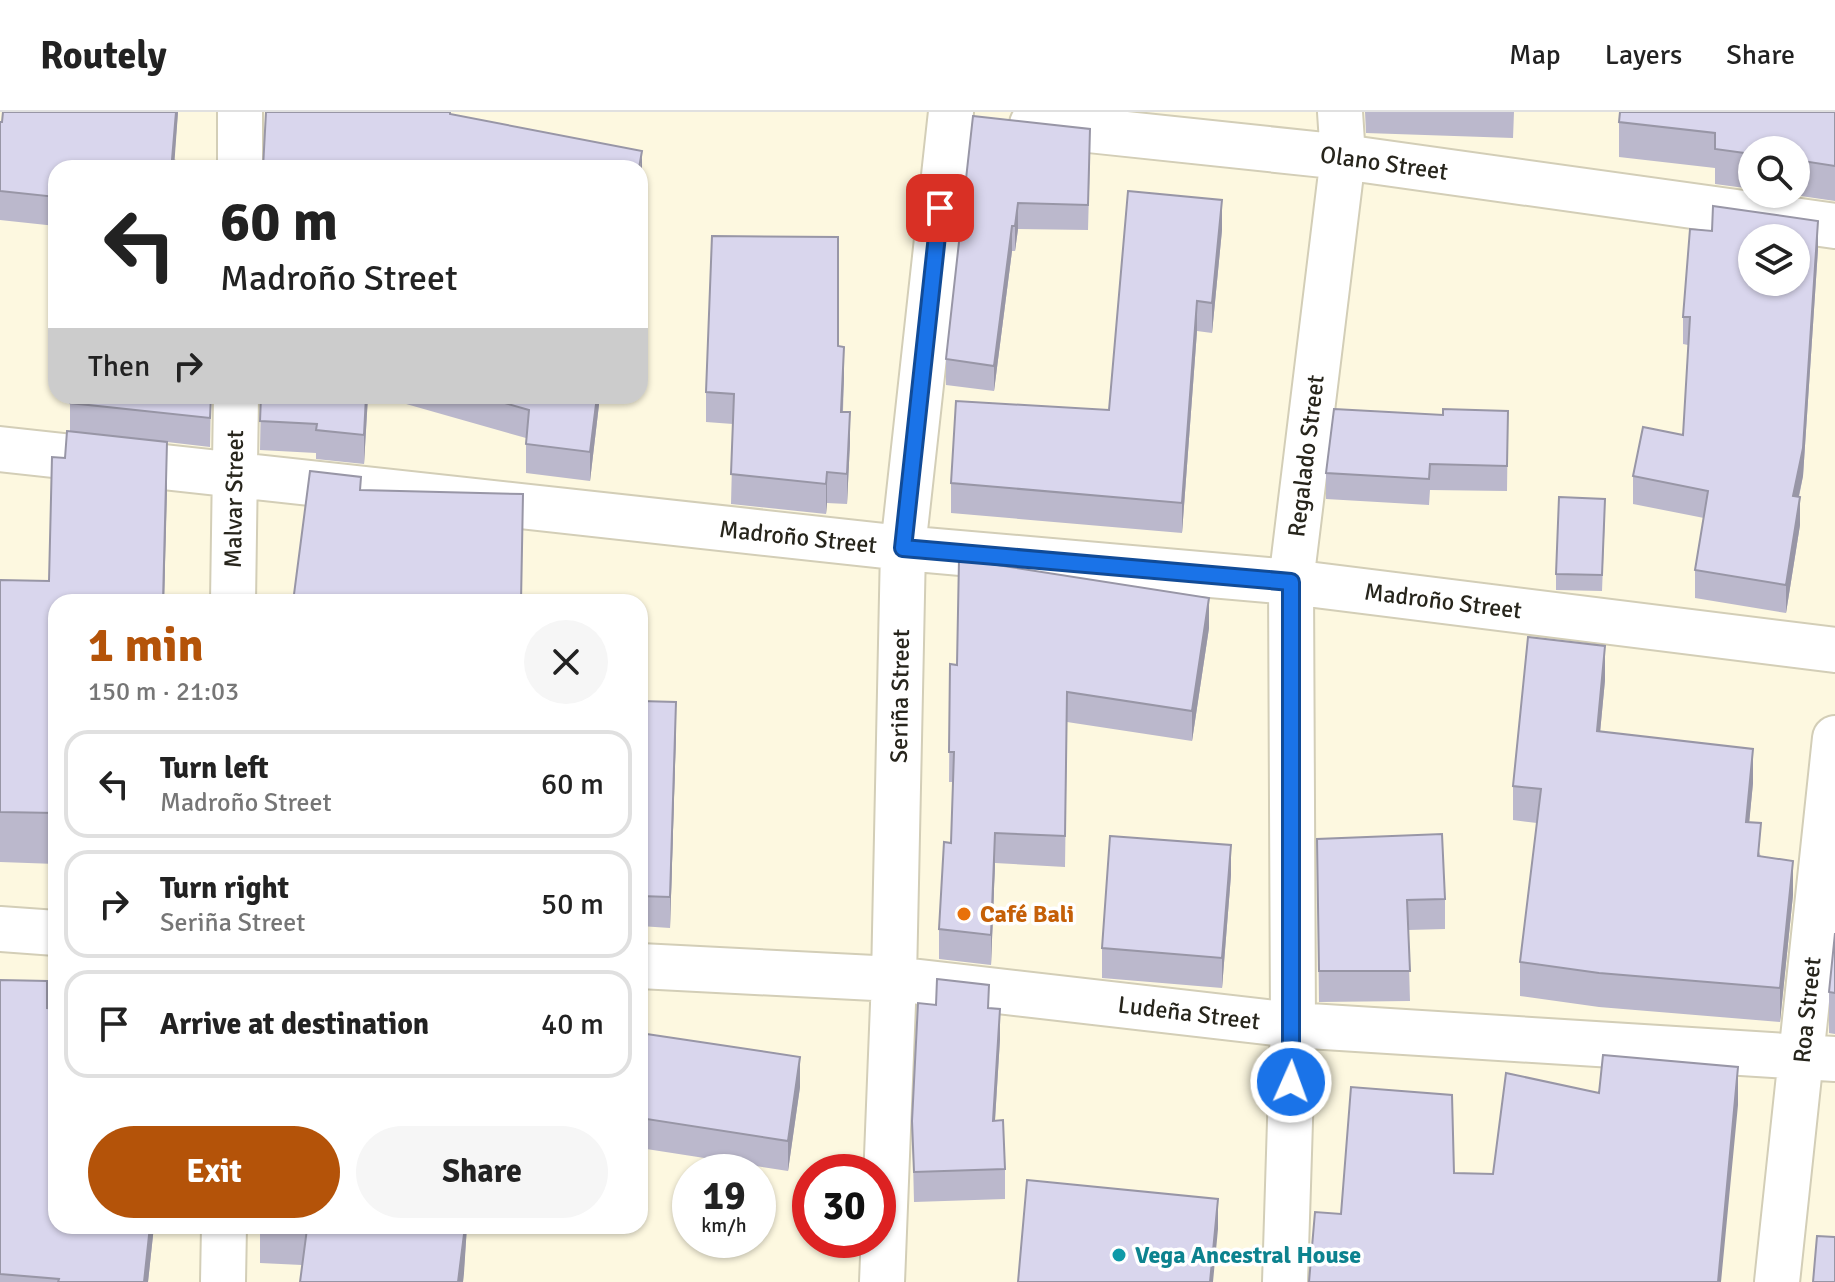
<!DOCTYPE html>
<html lang="en">
<head>
<meta charset="utf-8">
<style>
  :root { --surface:#fff; --page:#f6f6f6; --text:#222; --muted:#767676; --line:#e0e0e0; --accent:#b45309 }
  body { margin:0; font-family:Signika,sans-serif; background:var(--page); color:var(--text); height:100vh; display:flex; flex-direction:column; font-size:30px; white-space:nowrap }
  * { box-sizing:border-box; margin:0 }
  p { font-size:26px; color:var(--muted) }
  .icon { flex:none; width:44px; height:44px; fill:none; stroke:currentColor; stroke-width:2; stroke-linecap:round; stroke-linejoin:round }
  .map { position:relative; flex:1; overflow:hidden }
  .sheet { position:absolute; left:48px; top:482px; width:600px; height:640px; display:flex; flex-direction:column; background:var(--surface); border-radius:24px; box-shadow:0 2px 6px #0004 }
  .sheet>* { flex:none }
  .banner { position:absolute; left:48px; top:48px; width:600px; height:244px; border-radius:24px; box-shadow:0 2px 6px #0004; background:#fff; color:var(--text); overflow:hidden }
  .fabs { position:absolute; left:1738px; top:24px; display:grid; gap:16px }
  .fabs a { display:grid; place-items:center; width:72px; height:72px; border-radius:50%; background:var(--surface); box-shadow:0 2px 6px #0004; font-size:40px }
  .speed { position:absolute; left:672px; top:1042px; display:flex; gap:16px; font-size:40px; font-weight:700; text-align:center }
  .speed>* { display:grid; place-content:center; width:104px; height:104px; border-radius:50%; background:var(--surface); box-shadow:0 2px 6px #0004; line-height:1 }
  .speed small { font-size:20px; font-weight:400 }
  .speed .limit { border:12px solid #d22; background:#fff; color:#111 }
  .pin { position:absolute; display:grid; place-items:center; width:68px; height:68px; color:#fff; margin:-34px; border-radius:16px; box-shadow:0 4px 12px #0006 }
  .me { position:absolute; width:88px; margin:-44px; rotate:2deg; stroke-linejoin:round; filter:drop-shadow(0 0 6px #0008) }
  .turn { display:flex; align-items:center; gap:28px; height:168px; padding:0 40px; font-size:36px }
  .turn .icon { width:104px; height:104px; stroke-width:2.5 }
  .turn b { display:block; font-size:56px; line-height:68px }
  .then { display:flex; align-items:center; height:76px; padding:0 40px; background:#0003; gap:16px; font-size:30px }
  .round { display:grid; place-items:center; flex:none; width:84px; height:84px; border-radius:42px; background:var(--page) }
  .headline { display:flex; align-items:center; justify-content:space-between; height:136px; padding:0 40px }
  h1 { font-size:48px; font-weight:700; line-height:60px; color:var(--accent) }
  .button { display:flex; gap:16px; margin-top:auto; padding:16px 40px }
  .button a { flex:1; height:92px; border-radius:48px; background:var(--accent); color:#fff; font-size:32px; font-weight:700; line-height:92px; text-align:center }
  .button a+a { background:var(--page); color:var(--text) }
  ul { padding:0; list-style:none }
  li { display:flex; align-items:center; gap:24px; height:108px; margin:0 16px 12px; padding:0 24px; border:4px solid var(--line); border-radius:24px }
  li div { flex:1 }
  li b { display:block; font-size:30px }
  li em { font-style:normal }
  header { display:flex; align-items:center; gap:48px; box-sizing:border-box; height:112px; padding:0 40px; background:var(--surface); border-bottom:2px solid var(--line) }
  header strong { font-size:38px }
  nav { display:flex; gap:44px; margin-inline-start:auto; font-size:28px }
  .map>svg:first-child { display:block }
</style>
</head>
<body>
<header>
<strong>Routely</strong>
<nav><a>Map</a><a>Layers</a><a>Share</a></nav>
</header>
<div class="map">
<svg width="1835" height="1170" viewBox="0 0 1835 1170">
  <rect width="100%" height="100%" fill="#fdf8e0"/>
  <g fill="none" stroke-linecap="round" stroke-linejoin="round">
    <defs>
      <path id="street" d="M1032,12L1343,45L1835,114
        M240,56V0
        M0,337L903,436L1291,470L1835,538
        M233,490L236,284
        M0,817L56,821
        M640,854L894,867L1293,913L1835,947
        M223,1170L224,1114
        M882,1170L894,867L903,436L951,0
        M1285,1170L1293,913L1291,470L1343,45L1340,0
        M1777,1170L1835,626"/>
    </defs>
    <use href="#street" stroke="#d3ceb7" stroke-width="48"/>
    <use href="#street" stroke="#fff" stroke-width="44"/>
  </g>
  <path fill="#bbb8cc" d="M3,0H178L174,48L176,56H56V114L0,108V10H2Z
    M1365,0H1514L1513,26L1366,21Z
    M1835,0V89L1787,82H1796V38H1752V77L1715,72V56L1619,45V10Z
    M973,4L1090,42L1088,118L1018,117L1015,139H1012L994,279L946,273V247Z
    M1222,118L1212,221L1197,219L1182,421L951,401V371L1109,298Z
    M1818,137L1803,364L1799,385L1800,413L1786,501L1695,486V458L1704,406L1633,392V364L1683,323L1688,233L1683,232V205Z
    M838,234L844,265L843,300L850,330L847,392L827,391L826,402L731,392L733,312L706,310V280Z
    M70,284H211L210,335L167,330L164,490H56V752L0,750V468L49,469L70,319Z
    M261,284H368L364,352L316,347V341L260,338Z
    M378,284H600L590,369L526,361V326Z
    M1508,299L1507,379L1430,378L1429,393L1326,387V361L1443,303Z
    M1605,402L1602,479L1556,478V462Z
    M1209,516L1192,629L1067,610L1065,755L995,751L991,853L939,847V817L951,731L953,670H949L950,552L957,553Z
    M1605,568L1600,620L1753,671L1749,710L1761,745L1793,783L1780,910L1599,895L1520,884V850L1537,711L1513,708V674Z
    M640,589L676,620L670,816L640,814Z
    M1317,727L1445,787V817L1408,818L1410,889L1319,890Z
    M1231,763L1222,876L1102,866V836Z
    M1835,821V922L1829,921V880Z
    M0,868L47,896L56,1114H154L148,1170H0Z
    M989,896L1000,927L995,1009L1005,1057V1087L914,1090L912,1009Z
    M640,921L800,975L788,1059L640,1036Z
    M260,1114H467L463,1170H300L302,1153L260,1151Z"/>
  <path fill="#9896a6" d="M176,0H178L174,56H172Z
    M642,39V68L640,81V56Z
    M1222,88V118L1212,221V191Z
    M1018,91V117L1015,139V114Z
    M1818,109V137L1803,364L1793,411V384Z
    M1012,114V139L994,279V254Z
    M1197,189V219L1182,421V391Z
    M844,235V265L841,330V300Z
    M366,284H368L364,352V323Z
    M597,284H600L590,369V340Z
    M850,300V330L847,392V362Z
    M167,330V380L164,490H163Z
    M827,360V391L826,402V372Z
    M1800,385V413L1786,501V473Z
    M1209,486V516L1192,629V599Z
    M1605,534V568L1597,653V619Z
    M676,590V620L670,816V785Z
    M1753,637V671L1746,744V710Z
    M995,721V751L991,853V823Z
    M1231,733V763L1222,876V846Z
    M1793,749V783L1780,910V876Z
    M1000,897V927L993,1039V1009Z
    M800,945V975L788,1059V1029Z
    M1738,955V993L1721,1170H1718Z
    M1218,1087V1117L1213,1170H1210Z
    M150,1114H154L148,1170H144Z
    M465,1114H467L464,1161L463,1170H458Z"/>
  <path fill="#d9d6ed" stroke="#9896a6" stroke-width="2" fill-rule="evenodd" d="M3,0H176L172,48L176,49V56H56V85L0,79V10H2Z
    M266,0H450V2L642,39L639,56H263Z
    M1620,0H1835V54L1796,48V38H1752V42L1715,37V21L1619,10Z
    M973,4L1090,17L1088,93L1018,91L1015,114H1012L994,254L946,247Z
    M1128,79L1222,88L1212,191L1197,189L1182,391L951,371L956,289L1109,298Z
    M1713,94L1818,109L1803,336L1793,384L1800,385L1786,473L1695,458L1708,379L1633,364L1643,315L1683,323L1690,205H1683L1690,117L1712,119ZM1752,126H1796V170H1752Z
    M712,124L838,125V234L844,235L841,300H850L847,362L827,360L826,372L731,362L734,282L706,280Z
    M70,284H211L210,306L70,291Z
    M261,284H366L364,323L316,318L317,312L260,309Z
    M480,284H597L590,340L526,332L529,298Z
    M1334,297L1443,303V297L1508,299L1507,354L1430,352L1429,367L1326,361Z
    M67,319L167,330L163,490H56V701L0,700V468L49,469L52,345L65,346Z
    M310,359L361,365L360,378L523,382L521,490H293Z
    M1559,385L1605,387L1602,463L1556,462Z
    M959,447L1209,486L1192,599L1067,580L1065,724L995,721L991,823L939,817L944,730L951,731L954,640H949L950,552L957,553Z
    M1528,525L1605,534L1597,619L1753,637L1746,710L1761,711L1758,744L1793,749L1780,876L1599,861L1520,850L1541,677L1513,674Z
    M640,589L676,590L670,785L640,784Z
    M1442,722L1445,787L1407,788L1410,859H1319L1317,727Z
    M1110,724L1231,733L1222,846L1102,836Z
    M1835,821V881L1829,880Z
    M937,867L989,873L988,896L1000,897L993,1009L1003,1008L1005,1057L914,1060L912,1009L918,891L936,893Z
    M0,868L47,869V896L56,897V1114H150L144,1170H58L59,1167L0,1162Z
    M640,921L800,945L788,1029L640,1006Z
    M1603,943L1738,955L1718,1170H1309L1315,1100L1341,1102L1351,975L1452,983L1454,1061L1493,1062L1506,961L1599,981Z
    M1027,1068L1218,1087L1210,1170H1018Z
    M260,1114H465L458,1170H300L307,1117Z
    M1817,1124L1835,1125V1170H1813Z"/>
  <g fill="none" stroke-linecap="round" stroke-linejoin="round">
    <defs>
      <path id="route" d="M940,96L903,436L1291,470V970"/>
    </defs>
    <use href="#route" stroke="#114b97" stroke-width="20"/>
    <use href="#route" stroke="#1a73e8" stroke-width="14"/>
  </g>
  <circle fill="#e8710a" stroke="#fff" stroke-width="3" cx="964" cy="802" r="8"/>
  <circle fill="#0f9aa8" stroke="#fff" stroke-width="3" cx="1119" cy="1143" r="8"/>
  <g text-anchor="middle" dominant-baseline="central" stroke-width="7" stroke-linejoin="round" paint-order="stroke">
    <g font-size="24" fill="#27251c" stroke="#fff">
      <text transform="translate(1384 51) rotate(8)">Olano Street</text>
      <text transform="translate(1306 344) rotate(-83)">Regalado Street</text>
      <text transform="translate(234 387) rotate(-89)">Malvar Street</text>
      <text transform="translate(798 425) rotate(6)">Madroño Street</text>
      <text transform="translate(1443 489) rotate(7)">Madroño Street</text>
      <text transform="translate(900 584) rotate(-89)">Seriña Street</text>
      <text transform="translate(1807 898) rotate(-84)">Roa Street</text>
      <text transform="translate(1189 901) rotate(7)">Ludeña Street</text>
    </g>
    <g font-size="24" font-weight="bold" fill="#c56008" stroke="#fff" text-anchor="start">
      <text x="980" y="802">Café Bali</text>
    </g>
    <g font-size="24" font-weight="bold" fill="#0d838f" stroke="#fff" text-anchor="start">
      <text x="1135" y="1143">Vega Ancestral House</text>
    </g>
  </g>
</svg>
<div class="fabs">
<a><svg class="icon" aria-label="search" viewBox="0 0 24 24"><circle cx="10" cy="10" r="6"/><path d="M15 15l6 6"/></svg></a>
<a><svg class="icon" aria-label="layers" viewBox="0 0 24 24"><path d="M12 4l9 5-9 5-9-5zM3 14l9 5 9-5"/></svg></a>
</div>
<div class="speed"><div>19<small>km/h</small></div><div class="limit">30</div></div>
<div class="pin" style="left:940px;top:96px;background:#d93025"><svg class="icon" aria-label="arrive" viewBox="0 0 24 24"><path d="M6 21V4h12l-3 4 3 4H6"/></svg></div>
<svg class="me" style="left:1291px;top:970px" viewBox="-20 -20 40 40"><circle r="17" fill="#1a73e8" stroke="#fff" stroke-width="3"/><path d="M0-11L8 9 0 5-8 9z" fill="#fff"/></svg>
<div class="banner">
<div class="turn"><svg class="icon" aria-label="left" viewBox="0 0 24 24"><path d="M17 20v-9H6M10 6l-5 5 5 5"/></svg><div><b>60 m</b>Madroño Street</div></div>
<div class="then">Then<svg class="icon" aria-label="right" viewBox="0 0 24 24"><path d="M7 20v-9h11M14 6l5 5-5 5"/></svg></div>
</div>
<section class="sheet">
<div class="headline"><div><h1>1 min</h1><p>150 m · 21:03</p></div><a class="round"><svg class="icon" aria-label="close" viewBox="0 0 24 24"><path d="M6 6l12 12M18 6L6 18"/></svg></a></div>
<ul>
<li><svg class="icon" aria-label="left" viewBox="0 0 24 24"><path d="M17 20v-9H6M10 6l-5 5 5 5"/></svg><div><b>Turn left</b><p>Madroño Street</p></div><em>60 m</em></li>
<li><svg class="icon" aria-label="right" viewBox="0 0 24 24"><path d="M7 20v-9h11M14 6l5 5-5 5"/></svg><div><b>Turn right</b><p>Seriña Street</p></div><em>50 m</em></li>
<li><svg class="icon" aria-label="arrive" viewBox="0 0 24 24"><path d="M6 21V4h12l-3 4 3 4H6"/></svg><div><b>Arrive at destination</b></div><em>40 m</em></li>
</ul>
<div class="button"><a>Exit</a><a>Share</a></div>
</section>
</div>
</body>
</html>
